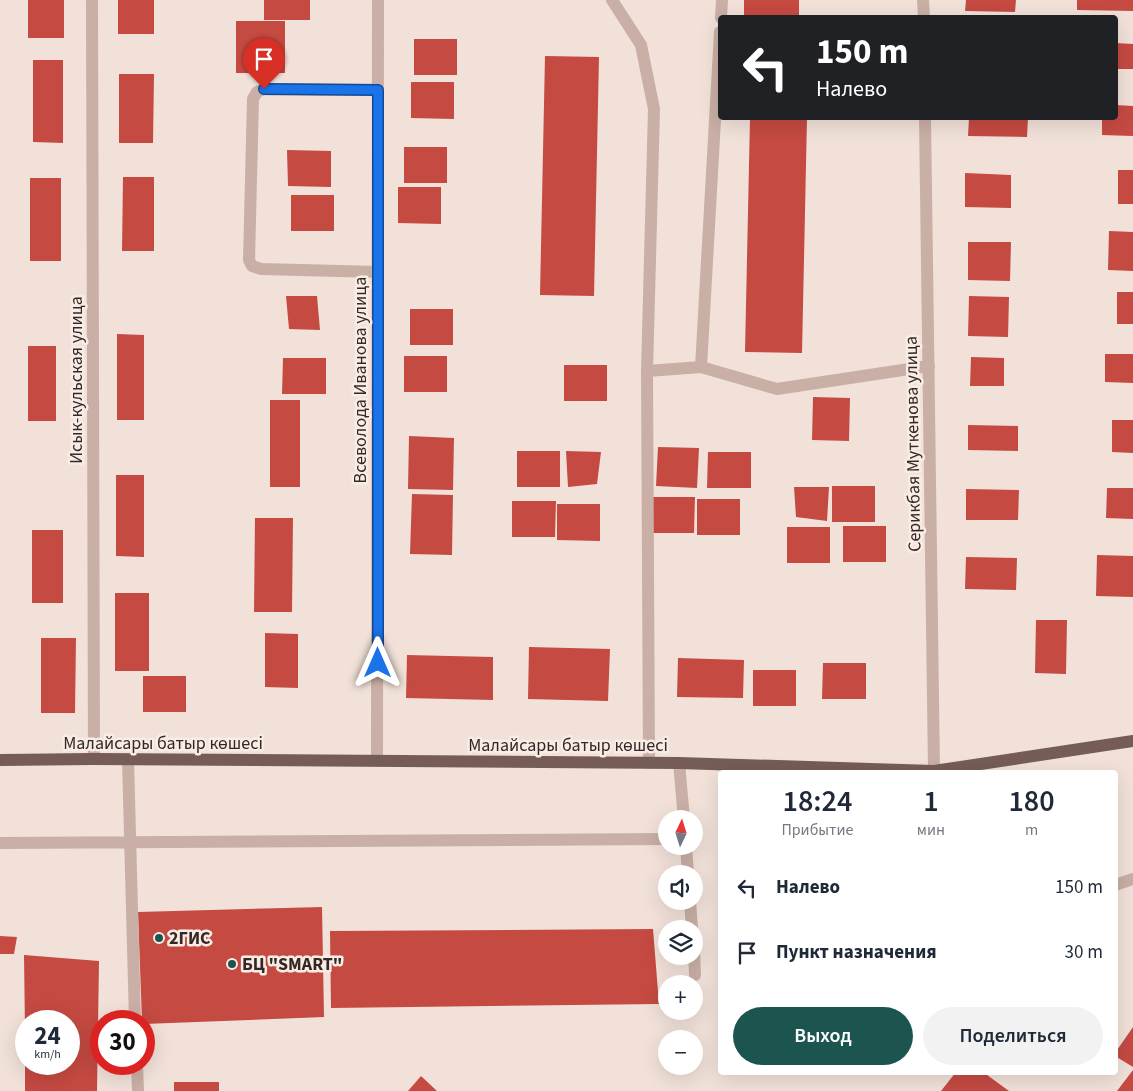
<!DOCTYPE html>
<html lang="ru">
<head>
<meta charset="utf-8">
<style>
  :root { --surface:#fff; --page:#f2f2f3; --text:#1f2937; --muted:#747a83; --accent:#1c554f }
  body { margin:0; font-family:"Source Sans 3",sans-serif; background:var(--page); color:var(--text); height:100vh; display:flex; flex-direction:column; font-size:19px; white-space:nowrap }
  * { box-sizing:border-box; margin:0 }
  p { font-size:16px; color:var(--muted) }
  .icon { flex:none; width:28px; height:28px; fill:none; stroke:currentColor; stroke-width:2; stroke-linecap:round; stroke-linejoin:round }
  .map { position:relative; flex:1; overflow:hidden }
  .side { position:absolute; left:718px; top:770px; width:400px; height:305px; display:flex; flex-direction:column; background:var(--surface); border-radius:5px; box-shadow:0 5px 20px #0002 }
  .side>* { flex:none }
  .top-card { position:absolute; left:718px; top:15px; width:400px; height:105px; border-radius:5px; box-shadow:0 5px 20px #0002; background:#202124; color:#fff; overflow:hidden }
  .needle { width:32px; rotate:4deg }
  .tools { position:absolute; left:658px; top:810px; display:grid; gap:10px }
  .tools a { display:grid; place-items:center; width:45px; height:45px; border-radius:50%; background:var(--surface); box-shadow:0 5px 20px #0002; font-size:25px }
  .speed { position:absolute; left:15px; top:1010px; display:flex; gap:10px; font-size:25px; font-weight:700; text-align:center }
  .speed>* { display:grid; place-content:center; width:65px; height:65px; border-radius:50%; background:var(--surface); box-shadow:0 5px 20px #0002; line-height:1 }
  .speed small { font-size:12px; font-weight:400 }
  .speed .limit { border:8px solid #d22; background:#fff; color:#111 }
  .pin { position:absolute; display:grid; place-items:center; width:42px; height:42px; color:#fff; margin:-51px -21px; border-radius:50% 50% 50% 0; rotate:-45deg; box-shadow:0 0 5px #0007 }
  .pin .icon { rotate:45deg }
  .me { position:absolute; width:55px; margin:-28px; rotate:0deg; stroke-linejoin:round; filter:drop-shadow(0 0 4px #0008) }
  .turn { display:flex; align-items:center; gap:18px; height:105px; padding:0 15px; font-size:22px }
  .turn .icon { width:65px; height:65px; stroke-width:2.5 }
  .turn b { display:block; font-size:35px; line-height:42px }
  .eta { display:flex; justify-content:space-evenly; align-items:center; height:85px; text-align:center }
  .eta b { font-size:30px; font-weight:600; line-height:35px }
  .action { display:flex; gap:10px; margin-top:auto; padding:10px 15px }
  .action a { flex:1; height:58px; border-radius:30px; background:var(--accent); color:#fff; font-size:20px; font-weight:600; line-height:58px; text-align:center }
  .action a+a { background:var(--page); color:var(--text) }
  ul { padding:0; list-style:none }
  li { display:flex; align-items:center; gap:15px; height:65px; padding:0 15px }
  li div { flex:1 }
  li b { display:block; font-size:19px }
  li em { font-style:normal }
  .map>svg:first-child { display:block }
</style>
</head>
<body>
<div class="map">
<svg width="1133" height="1091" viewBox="0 0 1133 1091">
  <rect width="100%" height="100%" fill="#f1e1d9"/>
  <path fill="#c54a42" d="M28,0H64V38H28Z
    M118,0H154V34H118Z
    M264,0H310V20H264Z
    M744,0H799V18H744Z
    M966,0H1016L1015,12L965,11Z
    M1077,0H1133V11L1077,10Z
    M236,21H285V73H236Z
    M414,39H457V75H414Z
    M1115,43L1133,44V69H1115Z
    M545,56L599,57L594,296L540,295Z
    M33,60H63V143L33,142Z
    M119,74H154L153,143H119Z
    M411,82H454V119L411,118Z
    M1115,105L1133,106V136L1102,135V118H1115Z
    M750,118H807L802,353L745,352Z
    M969,118H1028L1027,137L968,136Z
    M404,147H447V183H404Z
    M287,150L331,151V187L288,186Z
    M1118,170H1133V204H1118Z
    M965,173L1011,175V208L965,207Z
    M123,177H154V251H122Z
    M30,178H61V261H30Z
    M398,187H441V224L398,223Z
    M291,195H334V231H291Z
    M1109,231L1133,232V271L1108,270Z
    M968,242H1011L1010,281L968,280Z
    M1117,292H1133V324H1117Z
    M286,296H317L320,330L289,329Z
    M969,296L1009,297L1008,337L968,336Z
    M410,309H453V345H410Z
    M117,334L144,335V420H117Z
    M28,346H56V421H28Z
    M1105,354H1133V383L1105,382Z
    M404,356H447V392H404Z
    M971,357L1004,358V386H970Z
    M283,358H326V394H282Z
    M564,365H607V401H564Z
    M813,397L850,398L849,441L812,440Z
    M270,400H300V487H270Z
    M1112,420H1133V453L1112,452Z
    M968,425L1018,426V451L968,450Z
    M409,436L454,438L453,490L408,489Z
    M658,447L699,448L697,488L656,486Z
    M517,451H560V487H517Z
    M566,451L601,452L597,484L568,487Z
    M708,452H751V488H707Z
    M116,475H144V557L116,556Z
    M832,486H875V522H832Z
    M794,487H829L827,521L796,517Z
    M1107,488H1133V519L1106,518Z
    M966,489L1019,490L1018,520H966Z
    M412,494L453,495L452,555L410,554Z
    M651,497H695L694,533H651Z
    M697,499H740V535H697Z
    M512,501H556L555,537H512Z
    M557,504H600V541L557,540Z
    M255,518H293L292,612H254Z
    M843,526H886V562H843Z
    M787,527H830V563H787Z
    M32,530H63V603H32Z
    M1097,555L1133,556V597L1096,596Z
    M966,557L1017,558L1016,590L965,589Z
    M115,593H149V671H115Z
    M1036,620H1067L1066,674L1035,673Z
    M265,633L298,634V688L265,687Z
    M41,638H76L75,713H41Z
    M529,647L610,649L608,701L528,699Z
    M407,655L493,657V700L406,698Z
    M678,658L744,660L743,698L677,697Z
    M823,663H866V699H822Z
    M753,670H796V706H753Z
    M143,676H186V712H143Z
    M322,907L324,1017L144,1024V1021H142L138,912Z
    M653,929L659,1004L331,1008L330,931Z
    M0,936L17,937L14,954H0Z
    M24,955L99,961L97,1091H25V1064H69V1021H26V1031H25Z
    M1133,1027V1067L1115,1056V1053Z
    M1133,1070V1091H1117Z
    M956,1072H983L1009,1091H941Z
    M421,1076L437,1091H408Z
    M174,1082H219V1091H174Z"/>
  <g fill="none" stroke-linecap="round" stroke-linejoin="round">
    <path stroke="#c9afa5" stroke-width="12" d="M612,0L641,45L654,109L647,371L649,763
      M721,18L722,0
      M378,272L261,269L252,266L249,260L253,99L257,92L264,89L378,90
      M701,367L720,32
      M647,371L701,367L777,389L929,366
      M128,760L135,1021
      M679,763L684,819
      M0,843L666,839
      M686,846L688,874
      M1115,885L1133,879
      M690,901L692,929
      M694,951L695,975
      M137,1064L138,1091"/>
    <path stroke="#c9afa5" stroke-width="12" d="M92,0L94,759
      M923,0L924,18
      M925,118L934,771
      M377,761L378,0"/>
    <path stroke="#765c57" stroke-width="12" d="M0,760L94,759L679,763L934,771L1133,741"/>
  </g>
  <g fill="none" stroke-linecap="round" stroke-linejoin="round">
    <defs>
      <path id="route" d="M264,89L378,90V663"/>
    </defs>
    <use href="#route" stroke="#114b97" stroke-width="12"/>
    <use href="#route" stroke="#1a73e8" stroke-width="9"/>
  </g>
  <g fill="#1c554f" stroke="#f9ece5" stroke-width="2">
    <circle cx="159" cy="938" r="5"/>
    <circle cx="232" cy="964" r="5"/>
  </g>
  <g text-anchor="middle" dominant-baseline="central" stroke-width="5" stroke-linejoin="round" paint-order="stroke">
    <g font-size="18" fill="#342826" stroke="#f9ece5">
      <text transform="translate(76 380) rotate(-90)">Исык-кульская улица</text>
      <text transform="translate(360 380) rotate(-90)">Всеволода Иванова улица</text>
      <text transform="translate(913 444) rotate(-91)">Серикбая Муткенова улица</text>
      <text x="163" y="743">Малайсары батыр көшесі</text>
      <text x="568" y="745">Малайсары батыр көшесі</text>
    </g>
    <g font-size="18" font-weight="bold" fill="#342826" stroke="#f9ece5" text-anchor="start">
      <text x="169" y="938">2ГИС</text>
      <text x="242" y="964">БЦ "SMART"</text>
    </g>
  </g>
</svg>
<div class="tools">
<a><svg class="needle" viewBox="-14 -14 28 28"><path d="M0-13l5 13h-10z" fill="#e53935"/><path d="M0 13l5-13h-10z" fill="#747a83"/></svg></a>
<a><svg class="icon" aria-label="sound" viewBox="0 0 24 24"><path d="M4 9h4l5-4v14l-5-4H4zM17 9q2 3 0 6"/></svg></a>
<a><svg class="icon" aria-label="layers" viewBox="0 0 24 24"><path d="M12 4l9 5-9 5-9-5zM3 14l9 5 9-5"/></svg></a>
<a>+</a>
<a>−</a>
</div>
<div class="speed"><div>24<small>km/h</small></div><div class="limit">30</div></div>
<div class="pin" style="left:264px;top:89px;background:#d93025"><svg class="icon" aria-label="arrive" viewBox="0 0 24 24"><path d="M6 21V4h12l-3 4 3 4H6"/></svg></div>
<svg class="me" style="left:378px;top:663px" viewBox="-20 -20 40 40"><path d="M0-17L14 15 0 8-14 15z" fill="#1a73e8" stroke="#fff" stroke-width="4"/></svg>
<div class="top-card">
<div class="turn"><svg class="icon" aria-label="left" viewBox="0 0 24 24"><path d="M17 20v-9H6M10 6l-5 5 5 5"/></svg><div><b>150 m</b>Налево</div></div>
</div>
<section class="side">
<div class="eta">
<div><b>18:24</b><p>Прибытие</p></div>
<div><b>1</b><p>мин</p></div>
<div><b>180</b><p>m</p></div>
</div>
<ul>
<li><svg class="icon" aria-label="left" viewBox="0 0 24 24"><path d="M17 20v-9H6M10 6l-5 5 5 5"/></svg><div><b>Налево</b></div><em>150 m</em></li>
<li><svg class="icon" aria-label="arrive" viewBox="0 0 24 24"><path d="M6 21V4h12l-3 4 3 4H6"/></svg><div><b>Пункт назначения</b></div><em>30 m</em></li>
</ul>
<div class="action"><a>Выход</a><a>Поделиться</a></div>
</section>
</div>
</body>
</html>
